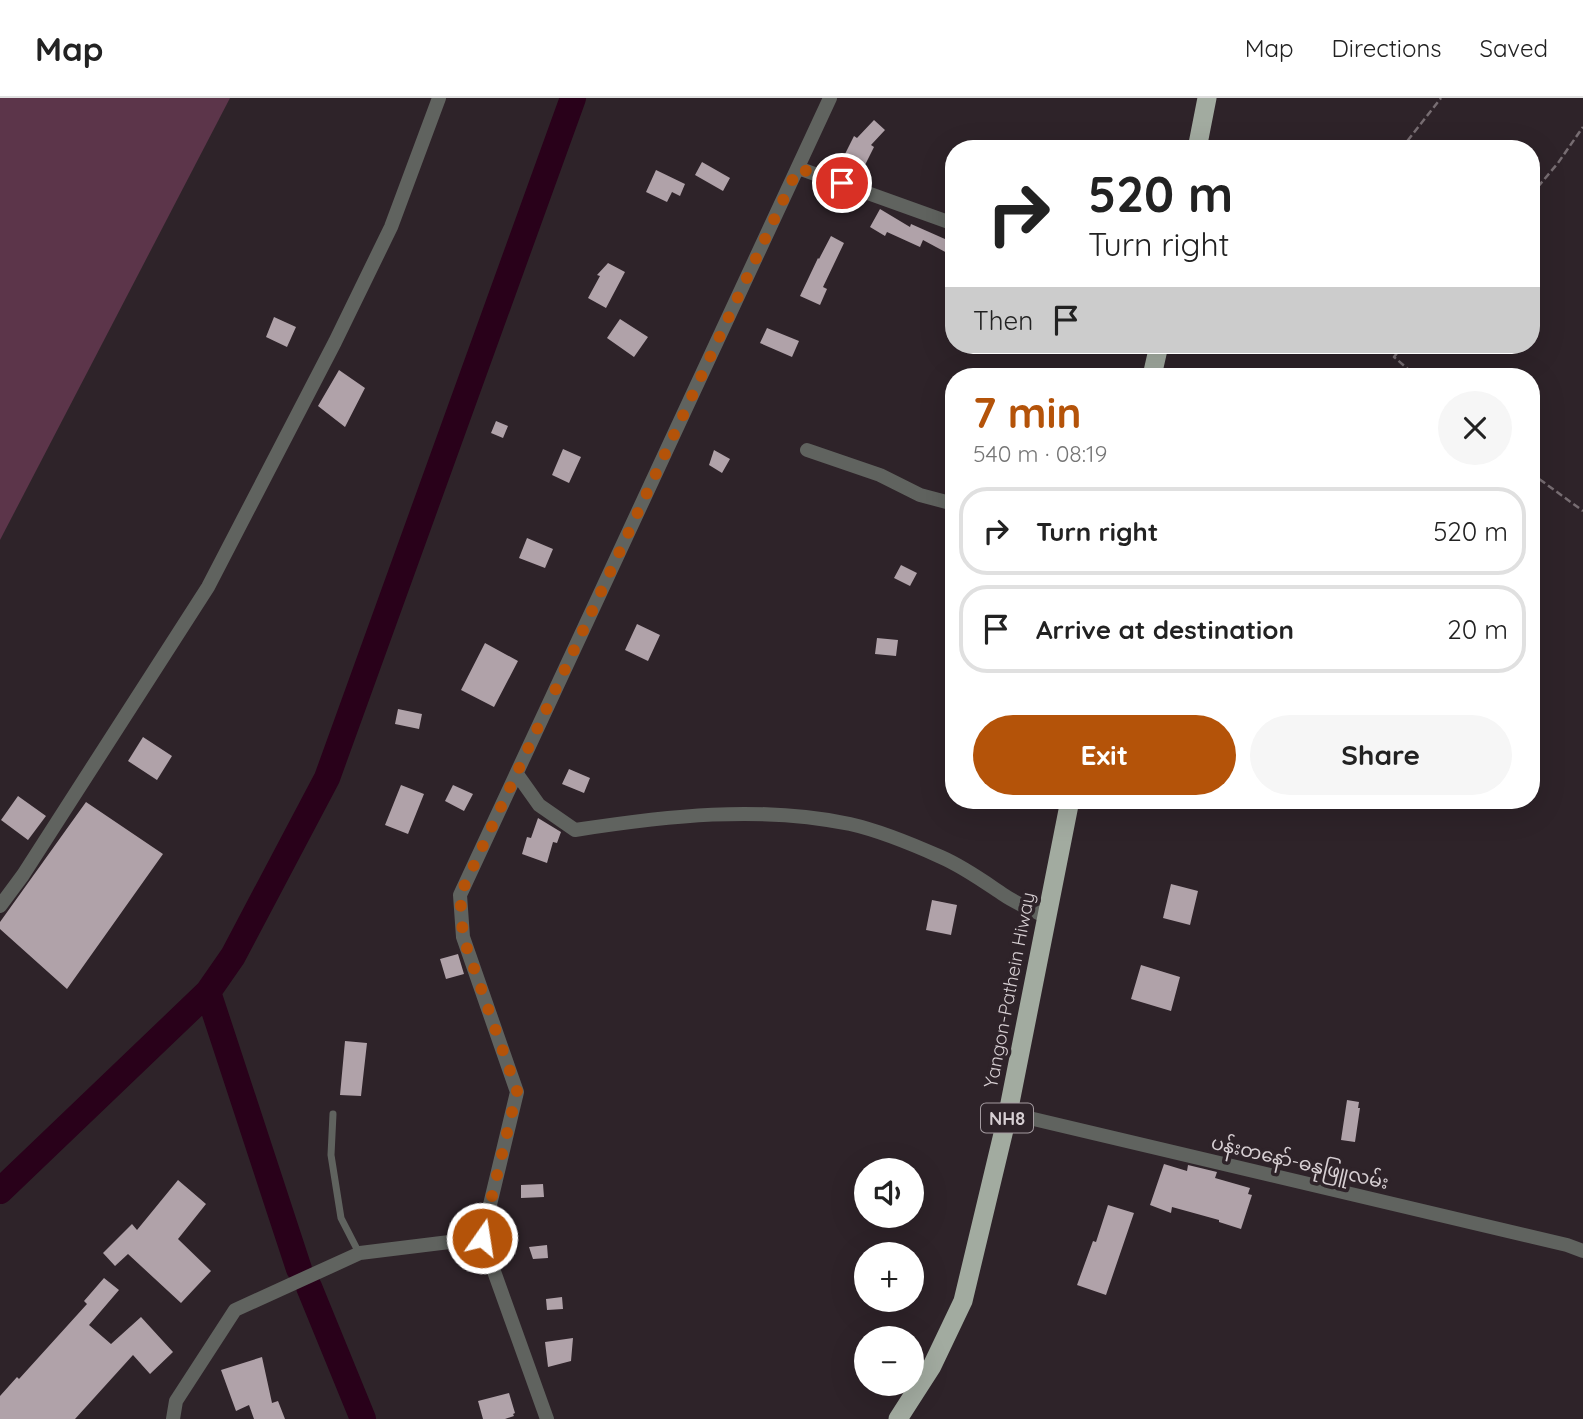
<!DOCTYPE html>
<html lang="en">
<head>
<meta charset="utf-8">
<style>
  :root { --surface:#fff; --page:#f6f6f6; --text:#222; --muted:#767676; --line:#e0e0e0; --accent:#b45309 }
  body { margin:0; font-family:Quicksand,"Noto Sans Myanmar",sans-serif; background:var(--page); color:var(--text); height:100vh; display:flex; flex-direction:column; font-size:26px; white-space:nowrap }
  * { box-sizing:border-box; margin:0 }
  p { font-size:23px; color:var(--muted) }
  .icon { flex:none; width:38px; height:38px; fill:none; stroke:currentColor; stroke-width:2; stroke-linecap:round; stroke-linejoin:round }
  .map { position:relative; flex:1; overflow:hidden }
  .side { position:absolute; left:945px; top:270px; width:595px; height:441px; display:flex; flex-direction:column; background:var(--surface); border-radius:28px; box-shadow:0 7px 28px #0002 }
  .side>* { flex:none }
  .guide { position:absolute; left:945px; top:42px; width:595px; height:214px; border-radius:28px; box-shadow:0 7px 28px #0002; background:#fff; color:var(--text); overflow:hidden }
  .fabs { position:absolute; left:854px; top:1060px; display:grid; gap:14px }
  .fabs a { display:grid; place-items:center; width:70px; height:70px; border-radius:50%; background:var(--surface); box-shadow:0 7px 28px #0002; font-size:35px }
  .pin { position:absolute; display:grid; place-items:center; width:60px; height:60px; color:#fff; margin:-30px; border:4px solid #fff; border-radius:50%; box-shadow:0 2px 7px #0007 }
  .me { position:absolute; width:77px; margin:-38px; rotate:13deg; stroke-linejoin:round; filter:drop-shadow(0 0 5px #0008) }
  .turn { display:flex; align-items:center; gap:24px; height:147px; padding:0 28px; font-size:32px }
  .turn .icon { width:91px; height:91px; stroke-width:2.5 }
  .turn b { display:block; font-size:49px; line-height:60px }
  .then { display:flex; align-items:center; height:66px; padding:0 28px; background:#0003; gap:14px; font-size:26px }
  .round { display:grid; place-items:center; flex:none; width:74px; height:74px; border-radius:37px; background:var(--page) }
  .headline { display:flex; align-items:center; justify-content:space-between; height:119px; padding:0 28px }
  h1 { font-size:42px; font-weight:800; line-height:52px; color:var(--accent) }
  .button { display:flex; gap:14px; margin-top:auto; padding:14px 28px }
  .button a { flex:1; height:80px; border-radius:42px; background:var(--accent); color:#fff; font-size:28px; font-weight:800; line-height:80px; text-align:center }
  .button a+a { background:var(--page); color:var(--text) }
  ul { padding:0; list-style:none }
  li { display:flex; align-items:center; gap:21px; height:88px; margin:0 14px 10px; padding:0 14px; border:4px solid var(--line); border-radius:28px }
  li div { flex:1 }
  li b { display:block; font-size:26px }
  li em { font-style:normal }
  header { display:flex; align-items:center; gap:42px; box-sizing:border-box; height:98px; padding:0 35px; background:var(--surface); border-bottom:2px solid var(--line) }
  header strong { font-size:33px }
  nav { display:flex; gap:38px; margin-inline-start:auto; font-size:24px }
  .map>svg:first-child { display:block }
</style>
</head>
<body>
<header>
<strong>Map</strong>
<nav><a>Map</a><a>Directions</a><a>Saved</a></nav>
</header>
<div class="map">
<svg width="1583" height="1321" viewBox="0 0 1583 1321">
  <rect width="100%" height="100%" fill="#2e2329"/>
  <path fill="#5c354a" d="M0,0H230L0,442Z"/>
  <g fill="none" stroke-linecap="round" stroke-linejoin="round">
    <path stroke="#29011a" stroke-width="26" d="M208,894L299,1171
      M0,1093L208,894L233,858L327,680L573,0
      M309,1189L363,1321"/>
  </g>
  <path fill="#b0a2a9" d="M874,22L885,32L871,47L874,49L865,67L845,56L854,38L857,40Z
    M702,64L730,80L723,93L695,77Z
    M656,72L685,86L680,98L672,94L667,104L646,94Z
    M880,111L910,129L911,126L954,145L949,156L923,142L920,149L887,134L885,138L870,129Z
    M831,138L844,145L823,189L827,191L820,207L800,198L818,160L819,161Z
    M608,165L625,174L606,210L588,200L600,178L597,177Z
    M274,219L296,229L287,249L266,239Z
    M620,221L648,239L634,259L607,240Z
    M767,230L799,243L792,259L760,245Z
    M339,272L365,290L345,329L318,308Z
    M496,323L508,328L503,340L491,335Z
    M563,351L581,359L569,385L552,377Z
    M714,352L730,361L722,375L709,367Z
    M527,440L553,451L545,470L519,460Z
    M901,467L917,475L910,488L894,480Z
    M637,526L660,537L648,563L625,552Z
    M877,540L898,542L896,558L875,556Z
    M485,545L518,563L494,609L461,592Z
    M398,611L422,616L419,631L395,626Z
    M143,639L172,658L157,682L128,663Z
    M569,671L590,680L584,695L562,686Z
    M401,687L424,696L408,736L385,727Z
    M453,687L473,696L464,713L445,703Z
    M18,698L46,718L28,742L1,722Z
    M86,704L163,756L67,891L0,831V824Z
    M538,720L561,734L557,745L553,744L547,765L522,756L527,739L531,740Z
    M1171,786L1198,793L1190,827L1163,820Z
    M932,802L957,807L951,837L926,832Z
    M458,856L464,876L446,881L440,861Z
    M1141,867L1180,879L1171,913L1131,901Z
    M345,943L367,945L361,998L340,997Z
    M1347,1002L1359,1004L1358,1010H1360L1355,1044L1341,1042Z
    M1164,1066L1187,1073L1188,1067L1217,1074L1215,1080L1250,1090L1248,1096L1252,1097L1241,1131L1219,1124V1122L1172,1109L1171,1115L1150,1107Z
    M178,1082L206,1106L178,1141L211,1173L181,1205L128,1156L115,1168L103,1155L132,1126L137,1132Z
    M543,1086L544,1099L521,1100V1087Z
    M1108,1107L1134,1115L1106,1197L1077,1187L1093,1143L1096,1144Z
    M547,1147L548,1160L533,1161L529,1149Z
    M104,1180L119,1192L89,1227L111,1246L141,1219L173,1254L150,1276L133,1257L75,1321H0V1298L17,1279L19,1281L87,1206L84,1203Z
    M562,1199L563,1211L547,1212L546,1201Z
    M573,1240L571,1263L548,1269L545,1244Z
    M262,1259L272,1305L278,1303L285,1321H254L249,1307L236,1313L221,1272Z
    M509,1295L515,1315L513,1316L514,1318L505,1321H483L478,1303Z"/>
  <g fill="none" stroke-linecap="round" stroke-linejoin="round">
    <path stroke="#776d72" stroke-width="2.5" stroke-dasharray="7 3.5" stroke-linecap="butt" d="M1401,51L1441,0
      M1531,97L1558,65L1583,29
      M1403,247L1394,259L1416,278
      M1531,375L1583,413"/>
    <path stroke="#60635f" stroke-width="7" d="M333,1016L331,1057L341,1120L359,1155"/>
    <path stroke="#60635f" stroke-width="14" d="M798,70L954,126
      M807,352L880,377L920,397L954,406
      M517,676L539,707L575,732C666,718 759,707 850,726C881,733 912,746 941,759C964,769 983,783 1004,797C1017,806 1033,812 1047,819
      M0,808L23,777L208,489L335,244L391,129L439,0
      M173,1321L176,1303L235,1212L360,1155L482,1140
      M547,1321L482,1140L517,994L463,839L460,797L830,0"/>
    <path stroke="#60635f" stroke-width="14" d="M1008,1015L1567,1147L1583,1153"/>
    <path stroke="#a2aba0" stroke-width="19" d="M1197,51L1207,0
      M1152,278L1159,247
      M898,1321L932,1268L963,1203L1008,1015L1070,702"/>
  </g>
  <g fill="none" stroke-linecap="round" stroke-linejoin="round">
    <path stroke="#b45309" stroke-width="12" stroke-dasharray="0 21.6" d="M482,1140L517,993L463,839L460,797L798,70L842,85"/>
  </g>
  <g text-anchor="middle" dominant-baseline="central" stroke-width="7" stroke-linejoin="round" paint-order="stroke">
    <rect fill="#2e2329" stroke="#a49ba0" stroke-width="2" x="981" y="1005.5" width="52" height="29" rx="5"/>
    <g font-size="18" font-weight="bold" fill="#d7cfd3">
      <text x="1007" y="1020">NH8</text>
    </g>
    <g font-size="19" fill="#d7cfd3" stroke="#2e2329">
      <text transform="translate(1009 892) rotate(-79)">Yangon-Pathein Hiway</text>
      <text transform="translate(1300 1064) rotate(13)">ပန်းတနော်-ဓနုဖြူလမ်း</text>
    </g>
  </g>
</svg>
<div class="fabs">
<a><svg class="icon" aria-label="sound" viewBox="0 0 24 24"><path d="M4 9h4l5-4v14l-5-4H4zM17 9q2 3 0 6"/></svg></a>
<a>+</a>
<a>−</a>
</div>
<div class="pin" style="left:842px;top:85px;background:#d93025"><svg class="icon" aria-label="arrive" viewBox="0 0 24 24"><path d="M6 21V4h12l-3 4 3 4H6"/></svg></div>
<svg class="me" style="left:482px;top:1140px" viewBox="-20 -20 40 40"><circle r="17" fill="#b45309" stroke="#fff" stroke-width="3"/><path d="M0-11L8 9 0 5-8 9z" fill="#fff"/></svg>
<div class="guide">
<div class="turn"><svg class="icon" aria-label="right" viewBox="0 0 24 24"><path d="M7 20v-9h11M14 6l5 5-5 5"/></svg><div><b>520 m</b>Turn right</div></div>
<div class="then">Then<svg class="icon" aria-label="arrive" viewBox="0 0 24 24"><path d="M6 21V4h12l-3 4 3 4H6"/></svg></div>
</div>
<section class="side">
<div class="headline"><div><h1>7 min</h1><p>540 m · 08:19</p></div><a class="round"><svg class="icon" aria-label="close" viewBox="0 0 24 24"><path d="M6 6l12 12M18 6L6 18"/></svg></a></div>
<ul>
<li><svg class="icon" aria-label="right" viewBox="0 0 24 24"><path d="M7 20v-9h11M14 6l5 5-5 5"/></svg><div><b>Turn right</b></div><em>520 m</em></li>
<li><svg class="icon" aria-label="arrive" viewBox="0 0 24 24"><path d="M6 21V4h12l-3 4 3 4H6"/></svg><div><b>Arrive at destination</b></div><em>20 m</em></li>
</ul>
<div class="button"><a>Exit</a><a>Share</a></div>
</section>
</div>
</body>
</html>
